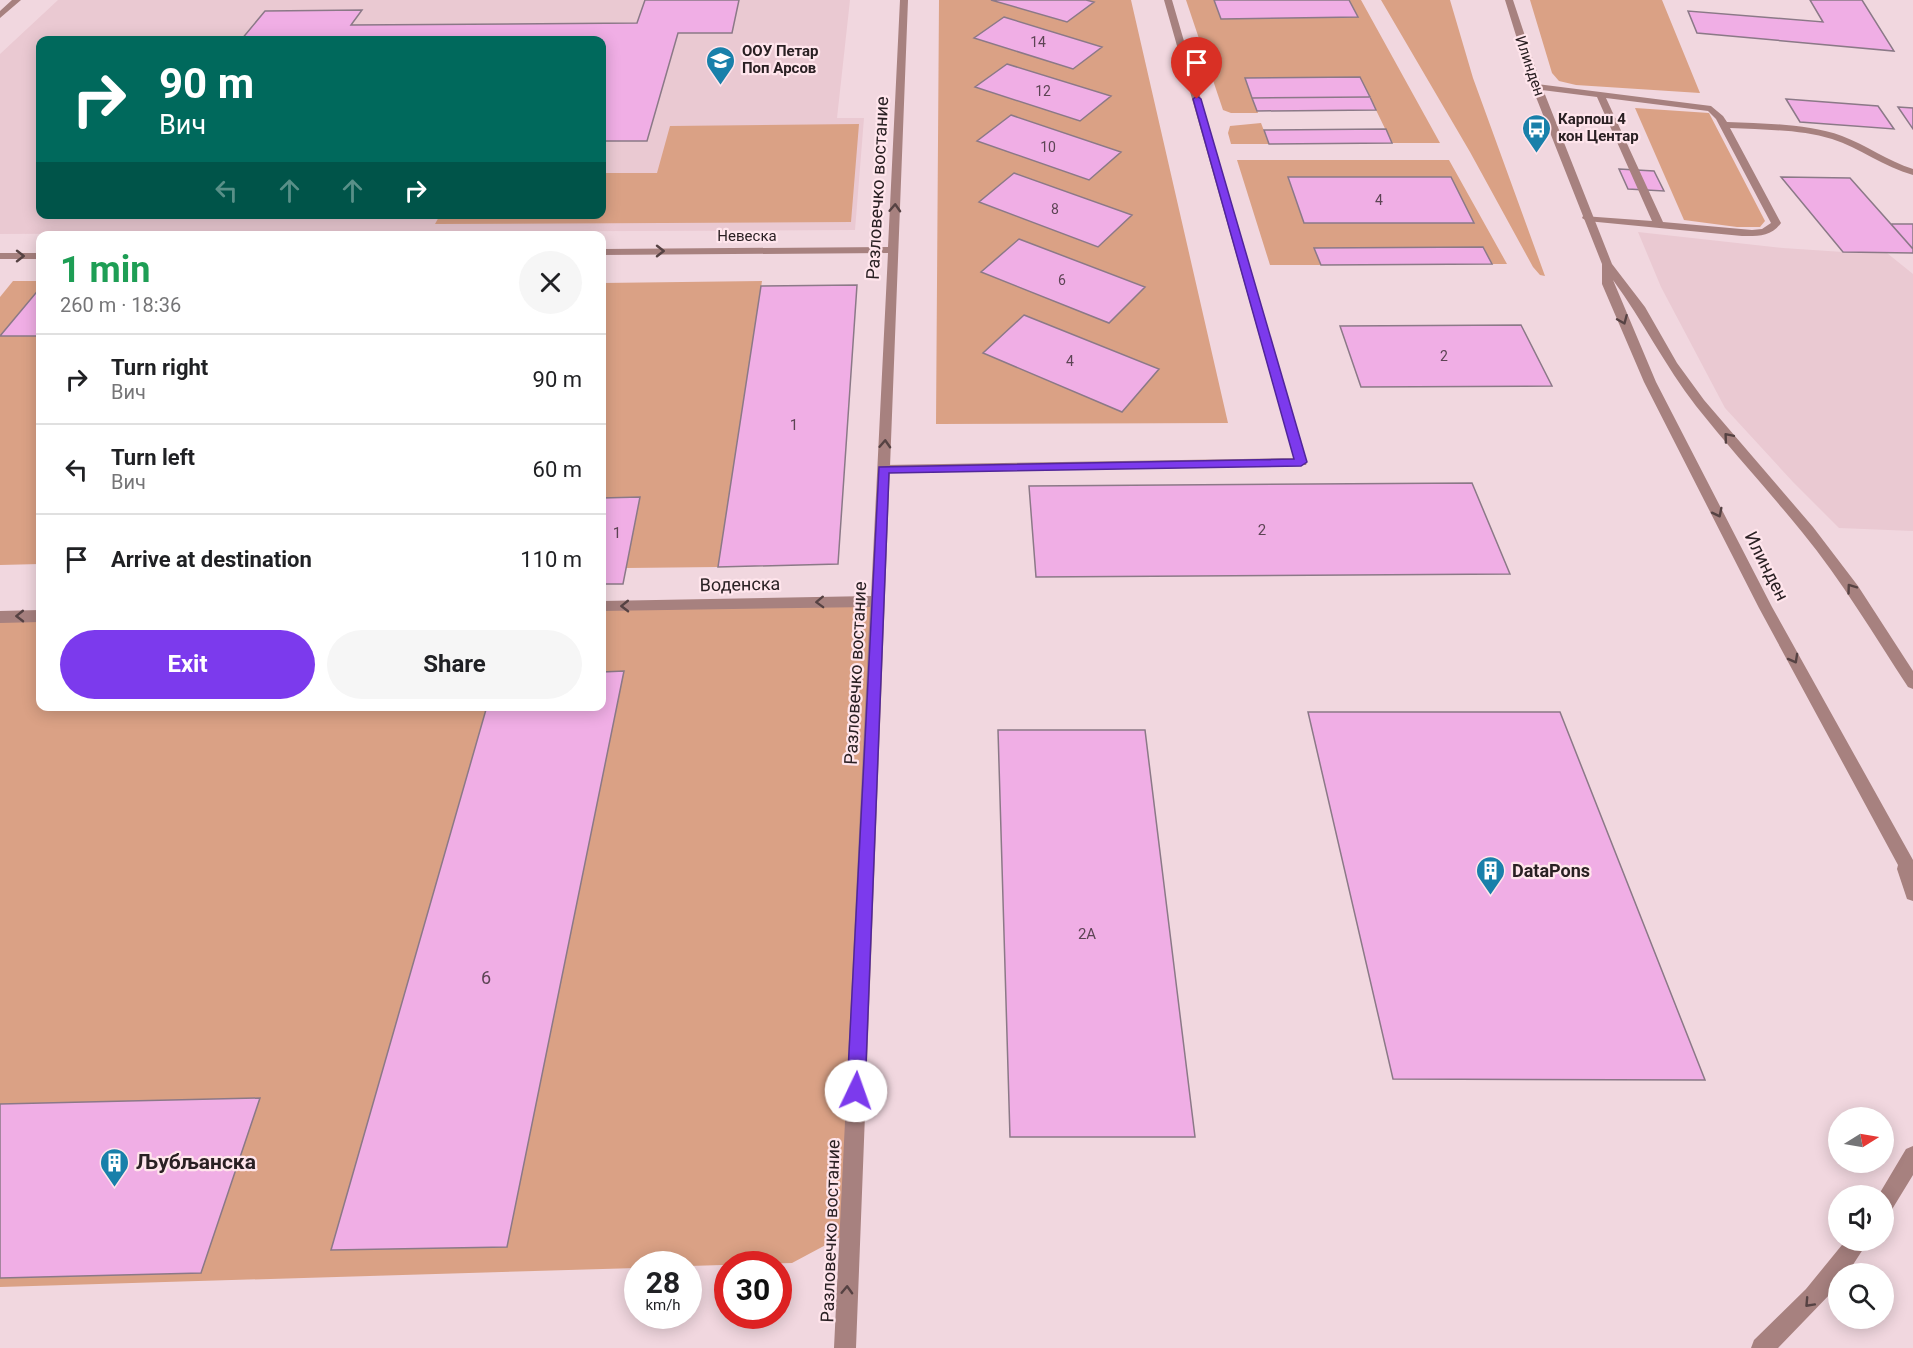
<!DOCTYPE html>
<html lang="en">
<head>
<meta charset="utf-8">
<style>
  :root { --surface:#fff; --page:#f6f6f6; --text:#202124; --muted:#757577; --line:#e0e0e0; --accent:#7c3aed }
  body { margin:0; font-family:Roboto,sans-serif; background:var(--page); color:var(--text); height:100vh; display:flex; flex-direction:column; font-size:22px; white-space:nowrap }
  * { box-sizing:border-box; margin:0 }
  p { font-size:20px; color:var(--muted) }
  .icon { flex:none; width:33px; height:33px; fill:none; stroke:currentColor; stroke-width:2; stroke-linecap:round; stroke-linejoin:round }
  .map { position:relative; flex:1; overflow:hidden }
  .side { position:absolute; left:36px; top:231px; width:570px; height:480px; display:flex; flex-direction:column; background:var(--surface); border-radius:12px; box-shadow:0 3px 15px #0003 }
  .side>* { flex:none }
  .top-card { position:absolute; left:36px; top:36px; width:570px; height:183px; border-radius:12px; box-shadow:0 3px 15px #0003; background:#00695c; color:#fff; overflow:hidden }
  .needle { width:39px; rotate:79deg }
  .fabs { position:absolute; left:1828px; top:1107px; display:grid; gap:12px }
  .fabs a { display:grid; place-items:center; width:66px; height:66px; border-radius:50%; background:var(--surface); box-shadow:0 3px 15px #0003; font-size:30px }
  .speed { position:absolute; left:624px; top:1251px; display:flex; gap:12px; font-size:30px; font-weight:700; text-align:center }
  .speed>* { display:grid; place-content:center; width:78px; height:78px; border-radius:50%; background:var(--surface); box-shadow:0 3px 15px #0003; line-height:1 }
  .speed small { font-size:15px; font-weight:400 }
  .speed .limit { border:9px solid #d22; background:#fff; color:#111 }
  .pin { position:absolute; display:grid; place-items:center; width:51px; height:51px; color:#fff; margin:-62px -26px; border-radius:50% 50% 50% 0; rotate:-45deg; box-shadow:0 0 6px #0007 }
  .pin .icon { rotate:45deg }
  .me { position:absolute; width:66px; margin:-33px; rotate:3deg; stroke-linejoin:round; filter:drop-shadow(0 0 4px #0008) }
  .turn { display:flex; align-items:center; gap:21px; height:126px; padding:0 24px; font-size:27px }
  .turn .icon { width:78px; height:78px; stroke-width:2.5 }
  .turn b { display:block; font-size:42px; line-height:51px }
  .lanes { display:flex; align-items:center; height:57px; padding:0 24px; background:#0003; justify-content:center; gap:30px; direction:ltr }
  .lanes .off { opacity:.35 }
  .round { display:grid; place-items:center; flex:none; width:63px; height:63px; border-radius:32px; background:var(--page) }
  .summary { display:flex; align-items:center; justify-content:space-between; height:102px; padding:0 24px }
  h1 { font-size:36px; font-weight:700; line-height:45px; color:#1e9e55 }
  .button { display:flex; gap:12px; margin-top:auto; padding:12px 24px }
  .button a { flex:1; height:69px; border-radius:36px; background:var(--accent); color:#fff; font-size:24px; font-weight:700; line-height:69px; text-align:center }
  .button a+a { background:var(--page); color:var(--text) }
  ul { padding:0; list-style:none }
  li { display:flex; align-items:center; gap:18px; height:90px; padding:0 24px; border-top:2px solid var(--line) }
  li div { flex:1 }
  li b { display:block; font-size:22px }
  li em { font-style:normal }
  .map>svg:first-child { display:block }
</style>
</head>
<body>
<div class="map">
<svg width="1913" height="1348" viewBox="0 0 1913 1348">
  <rect width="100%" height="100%" fill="#f1d7df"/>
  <path fill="#eac9d2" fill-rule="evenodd" d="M58,0H850L837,118H864L855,230L0,234V54ZM40,40H602V214H40Z
    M1638,232L1783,248L1843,252L1887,253L1913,274V531L1839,528L1793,482L1725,408L1661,287Z"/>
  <path fill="#daa185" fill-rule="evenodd" d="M939,0H1131L1228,423L936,424Z
    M1186,0H1361L1440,143H1392L1360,77L1246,78L1258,113H1231L1223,110Z
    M1381,0H1450L1473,78L1545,276L1540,275L1533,267L1470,152Z
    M1530,0H1662L1700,93L1576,85L1559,81L1552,73Z
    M1635,108L1709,113L1765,221L1760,227H1737L1684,220Z
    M1261,123L1269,144H1231L1228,133L1230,126Z
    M859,124L851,222L435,224L440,215L602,214V173H657L670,126Z
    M1237,160H1449L1507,264H1492L1483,247L1315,248L1321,265H1270ZM1451,177L1474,223H1304L1288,178Z
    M13,281H40V292L4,336H40V564L0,565V297Z
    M762,281L718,567L626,568L640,498H602V283Z
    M878,601L850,1232L792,1263L689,1266L638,1264L637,1268L0,1287V617L40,616V706H602V606Z"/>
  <path fill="#f0aee5" stroke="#8b7987" stroke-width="1.5" d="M645,0H739L732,33H678L647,141H602V40H241L265,11L362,10L351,25L637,23Z
    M991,0H1086L1094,2L1067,22Z
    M1214,0H1349L1358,17L1221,19Z
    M1810,0H1862L1894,51L1697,33L1688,11L1823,22Z
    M1004,17L1102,47L1073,69L974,38Z
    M1007,64L1111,96L1080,121L975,87Z
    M1360,77L1370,97L1252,98L1245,78Z
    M1370,97L1376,110L1257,111L1252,98Z
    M1786,99L1878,106L1894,129L1800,122Z
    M1898,107L1913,108V129Z
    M1011,115L1121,152L1089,180L977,141Z
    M1386,129L1392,143L1269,144L1264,130Z
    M1619,169L1654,171L1664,191L1628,189Z
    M1014,173L1132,215L1098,247L979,202Z
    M1288,177H1451L1474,223H1304Z
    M1781,177L1850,178L1913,249V253L1843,252Z
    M1891,224H1913V249Z
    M1019,239L1145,287L1109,323L981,272Z
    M1483,247L1492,264L1321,265L1314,248Z
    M857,285L838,564L718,567L761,286Z
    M40,288V336H0Z
    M1024,315L1159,369L1122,412L983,353Z
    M1521,325L1552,386L1361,387L1340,326Z
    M1472,483L1510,574L1036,577L1029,486Z
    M640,497L623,584H602V498Z
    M624,671L507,1247L331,1250L487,706H602V672Z
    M1308,712H1560L1705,1080L1393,1079Z
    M998,730H1145L1195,1137H1010Z
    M260,1098L201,1273L0,1278V1104Z"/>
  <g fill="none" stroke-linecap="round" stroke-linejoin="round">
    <path fill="#a7817f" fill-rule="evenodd" d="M1537,84L1711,106L1723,116L1727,122C1765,124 1805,123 1842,136C1866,145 1888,161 1913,169V175C1884,167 1860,148 1832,139C1800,129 1764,130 1730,128L1781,223C1771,237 1758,236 1742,236L1587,221L1582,218L1583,216L1652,221L1597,97L1534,89L1532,87ZM1606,98L1708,111L1716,119L1771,223L1762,229L1752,230L1663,222Z
      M1301,458L1307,462L1301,466L884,473L878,469L884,465Z"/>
    <path fill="#a7817f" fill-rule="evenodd" d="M12,0H21L0,18V11Z
      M900,0H908L856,1348H834L870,607L602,611V601L871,596L888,253L602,255V249L888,247Z
      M1164,0H1172L1307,462L1306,465H1296L1295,462Z
      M0,253H40V259H0Z
      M40,610V622L0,623V611Z"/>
    <path fill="#a7817f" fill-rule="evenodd" d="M1505,0H1513L1542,87L1612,264L1645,307L1677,363L1704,400L1813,527L1858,586L1913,671V689L1908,687C1874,635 1842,581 1802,532C1768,490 1730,449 1696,406C1665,366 1643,321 1613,280L1656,382L1772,607L1913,860V901L1907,899L1897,869L1898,865L1759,608L1644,382L1602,284V264L1532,87Z
      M1913,1146V1175L1891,1211L1884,1214V1196H1878L1906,1149Z
      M1846,1240H1869L1847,1274H1839V1283L1833,1291L1778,1348H1751L1754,1340L1806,1289Z"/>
  </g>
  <defs><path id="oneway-chevron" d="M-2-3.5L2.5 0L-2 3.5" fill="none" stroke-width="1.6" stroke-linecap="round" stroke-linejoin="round" transform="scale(1.5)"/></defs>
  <g stroke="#564243">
    <use href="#oneway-chevron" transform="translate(895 208) rotate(-87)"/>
    <use href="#oneway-chevron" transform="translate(660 251)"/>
    <use href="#oneway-chevron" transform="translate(20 256)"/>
    <use href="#oneway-chevron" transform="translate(1623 320) rotate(67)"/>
    <use href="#oneway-chevron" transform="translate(1728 437) rotate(-130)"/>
    <use href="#oneway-chevron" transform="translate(885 444) rotate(-87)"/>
    <use href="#oneway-chevron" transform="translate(1718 513) rotate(63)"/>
    <use href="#oneway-chevron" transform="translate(1851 588) rotate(-126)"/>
    <use href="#oneway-chevron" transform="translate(820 602) rotate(178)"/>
    <use href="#oneway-chevron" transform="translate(625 606) rotate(179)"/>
    <use href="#oneway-chevron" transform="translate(20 616) rotate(179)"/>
    <use href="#oneway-chevron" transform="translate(1794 659) rotate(61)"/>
    <use href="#oneway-chevron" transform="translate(847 1290) rotate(-88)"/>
    <use href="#oneway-chevron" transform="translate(1809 1303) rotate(133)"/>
  </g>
  <path fill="#7c3aed" stroke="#51269a" stroke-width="1.5" d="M1197,96L1201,99L1307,462L1301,466L889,473L865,1091L862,1097L856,1100L850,1097L847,1091L879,467L1294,459L1193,99Z"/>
  <defs>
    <symbol id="school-pin" viewBox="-11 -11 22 30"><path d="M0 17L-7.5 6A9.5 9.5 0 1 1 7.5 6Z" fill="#1980aa" stroke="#ffe5ec"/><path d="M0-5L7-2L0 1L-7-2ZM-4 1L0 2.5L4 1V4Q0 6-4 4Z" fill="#fff"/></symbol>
    <symbol id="bus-pin" viewBox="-11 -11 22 30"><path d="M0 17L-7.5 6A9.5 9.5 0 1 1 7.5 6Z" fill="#1980aa" stroke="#ffe5ec"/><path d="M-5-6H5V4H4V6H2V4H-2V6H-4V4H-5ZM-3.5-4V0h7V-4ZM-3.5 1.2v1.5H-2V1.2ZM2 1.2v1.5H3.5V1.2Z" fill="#fff"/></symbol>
    <symbol id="building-pin" viewBox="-11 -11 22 30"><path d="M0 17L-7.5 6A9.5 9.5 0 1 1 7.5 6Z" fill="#1980aa" stroke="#ffe5ec"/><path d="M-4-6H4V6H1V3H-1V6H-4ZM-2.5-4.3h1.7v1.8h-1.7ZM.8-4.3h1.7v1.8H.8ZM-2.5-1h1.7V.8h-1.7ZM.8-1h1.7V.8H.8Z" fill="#fff"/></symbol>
  </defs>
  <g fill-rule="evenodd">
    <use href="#school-pin" x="704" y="44" width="33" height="45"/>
    <use href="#bus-pin" x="1520" y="112" width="33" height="45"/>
    <use href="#building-pin" x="1474" y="854" width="33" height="45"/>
    <use href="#building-pin" x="98" y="1146" width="33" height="45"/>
  </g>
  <g text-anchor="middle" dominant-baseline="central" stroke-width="4.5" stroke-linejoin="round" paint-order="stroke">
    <g font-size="14" fill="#5c4454">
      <text x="1038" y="42">14</text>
      <text x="1043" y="91">12</text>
      <text x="1048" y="147">10</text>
      <text x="1379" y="200">4</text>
      <text x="1055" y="209">8</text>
      <text x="1062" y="280">6</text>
      <text x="1444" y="356">2</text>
      <text x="1070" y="361">4</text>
    </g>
    <g font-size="15" font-weight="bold" fill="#2a2023" stroke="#ffe5ec" text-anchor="start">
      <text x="742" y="51">ООУ Петар<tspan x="742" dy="17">Поп Арсов</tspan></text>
      <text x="1558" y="119">Карпош 4<tspan x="1558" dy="17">кон Центар</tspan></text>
    </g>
    <g font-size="15" fill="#2a2023" stroke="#ffe5ec">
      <text transform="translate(1530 66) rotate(71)">Илинден</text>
      <text x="747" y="236">Невеска</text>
    </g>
    <g font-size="15" fill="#5c4454">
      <text x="794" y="425">1</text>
      <text x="1262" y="530">2</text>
      <text x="617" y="533">1</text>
      <text x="1087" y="934">2А</text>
    </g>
    <g font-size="18" fill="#2a2023" stroke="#ffe5ec">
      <text transform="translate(877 188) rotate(-87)">Разловечко востание</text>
      <text transform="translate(1767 566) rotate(63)">Илинден</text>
      <text transform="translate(740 584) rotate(-1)">Воденска</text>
      <text transform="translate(855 673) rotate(-87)">Разловечко востание</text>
      <text transform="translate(830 1231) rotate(-88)">Разловечко востание</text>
    </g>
    <g font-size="18" font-weight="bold" fill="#2a2023" stroke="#ffe5ec" text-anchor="start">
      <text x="1512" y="870">DataPons</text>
    </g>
    <g font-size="18" fill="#5c4454">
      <text x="486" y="977">6</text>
    </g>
    <g font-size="21" font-weight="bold" fill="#2a2023" stroke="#ffe5ec" text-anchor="start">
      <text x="136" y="1162">Љубљанска</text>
    </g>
  </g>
</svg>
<div class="fabs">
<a><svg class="needle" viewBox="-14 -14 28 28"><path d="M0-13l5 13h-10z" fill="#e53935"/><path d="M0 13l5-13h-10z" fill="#757577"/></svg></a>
<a><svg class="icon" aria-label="sound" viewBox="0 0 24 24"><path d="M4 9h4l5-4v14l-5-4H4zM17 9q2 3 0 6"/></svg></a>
<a><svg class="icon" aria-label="search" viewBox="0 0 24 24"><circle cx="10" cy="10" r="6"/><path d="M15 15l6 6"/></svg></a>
</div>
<div class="speed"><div>28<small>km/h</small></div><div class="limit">30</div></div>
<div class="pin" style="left:1197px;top:99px;background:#d93025"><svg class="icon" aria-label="arrive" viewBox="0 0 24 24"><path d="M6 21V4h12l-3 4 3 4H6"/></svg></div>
<svg class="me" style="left:856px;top:1091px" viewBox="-20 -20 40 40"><circle r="19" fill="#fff"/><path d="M0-13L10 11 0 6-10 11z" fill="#7c3aed"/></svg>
<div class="top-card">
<div class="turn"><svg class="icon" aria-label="right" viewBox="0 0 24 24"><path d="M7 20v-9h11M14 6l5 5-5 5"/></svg><div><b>90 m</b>Вич</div></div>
<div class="lanes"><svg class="icon off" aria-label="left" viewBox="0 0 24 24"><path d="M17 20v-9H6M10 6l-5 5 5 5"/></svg><svg class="icon off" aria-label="ahead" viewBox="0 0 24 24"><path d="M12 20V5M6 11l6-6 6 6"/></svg><svg class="icon off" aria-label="ahead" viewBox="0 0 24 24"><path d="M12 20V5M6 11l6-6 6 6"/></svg><svg class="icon" aria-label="right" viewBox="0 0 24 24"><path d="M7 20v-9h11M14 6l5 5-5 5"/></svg></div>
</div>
<section class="side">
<div class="summary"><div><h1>1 min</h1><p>260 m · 18:36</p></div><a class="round"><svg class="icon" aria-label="close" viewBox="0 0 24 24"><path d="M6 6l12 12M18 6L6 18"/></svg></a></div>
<ul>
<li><svg class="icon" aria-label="right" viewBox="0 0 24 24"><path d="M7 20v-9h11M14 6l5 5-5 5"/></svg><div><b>Turn right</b><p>Вич</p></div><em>90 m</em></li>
<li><svg class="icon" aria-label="left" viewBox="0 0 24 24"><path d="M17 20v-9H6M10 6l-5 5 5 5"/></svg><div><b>Turn left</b><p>Вич</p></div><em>60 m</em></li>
<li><svg class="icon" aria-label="arrive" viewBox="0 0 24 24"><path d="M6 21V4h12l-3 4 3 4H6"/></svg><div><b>Arrive at destination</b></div><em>110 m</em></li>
</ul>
<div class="button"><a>Exit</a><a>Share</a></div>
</section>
</div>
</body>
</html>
